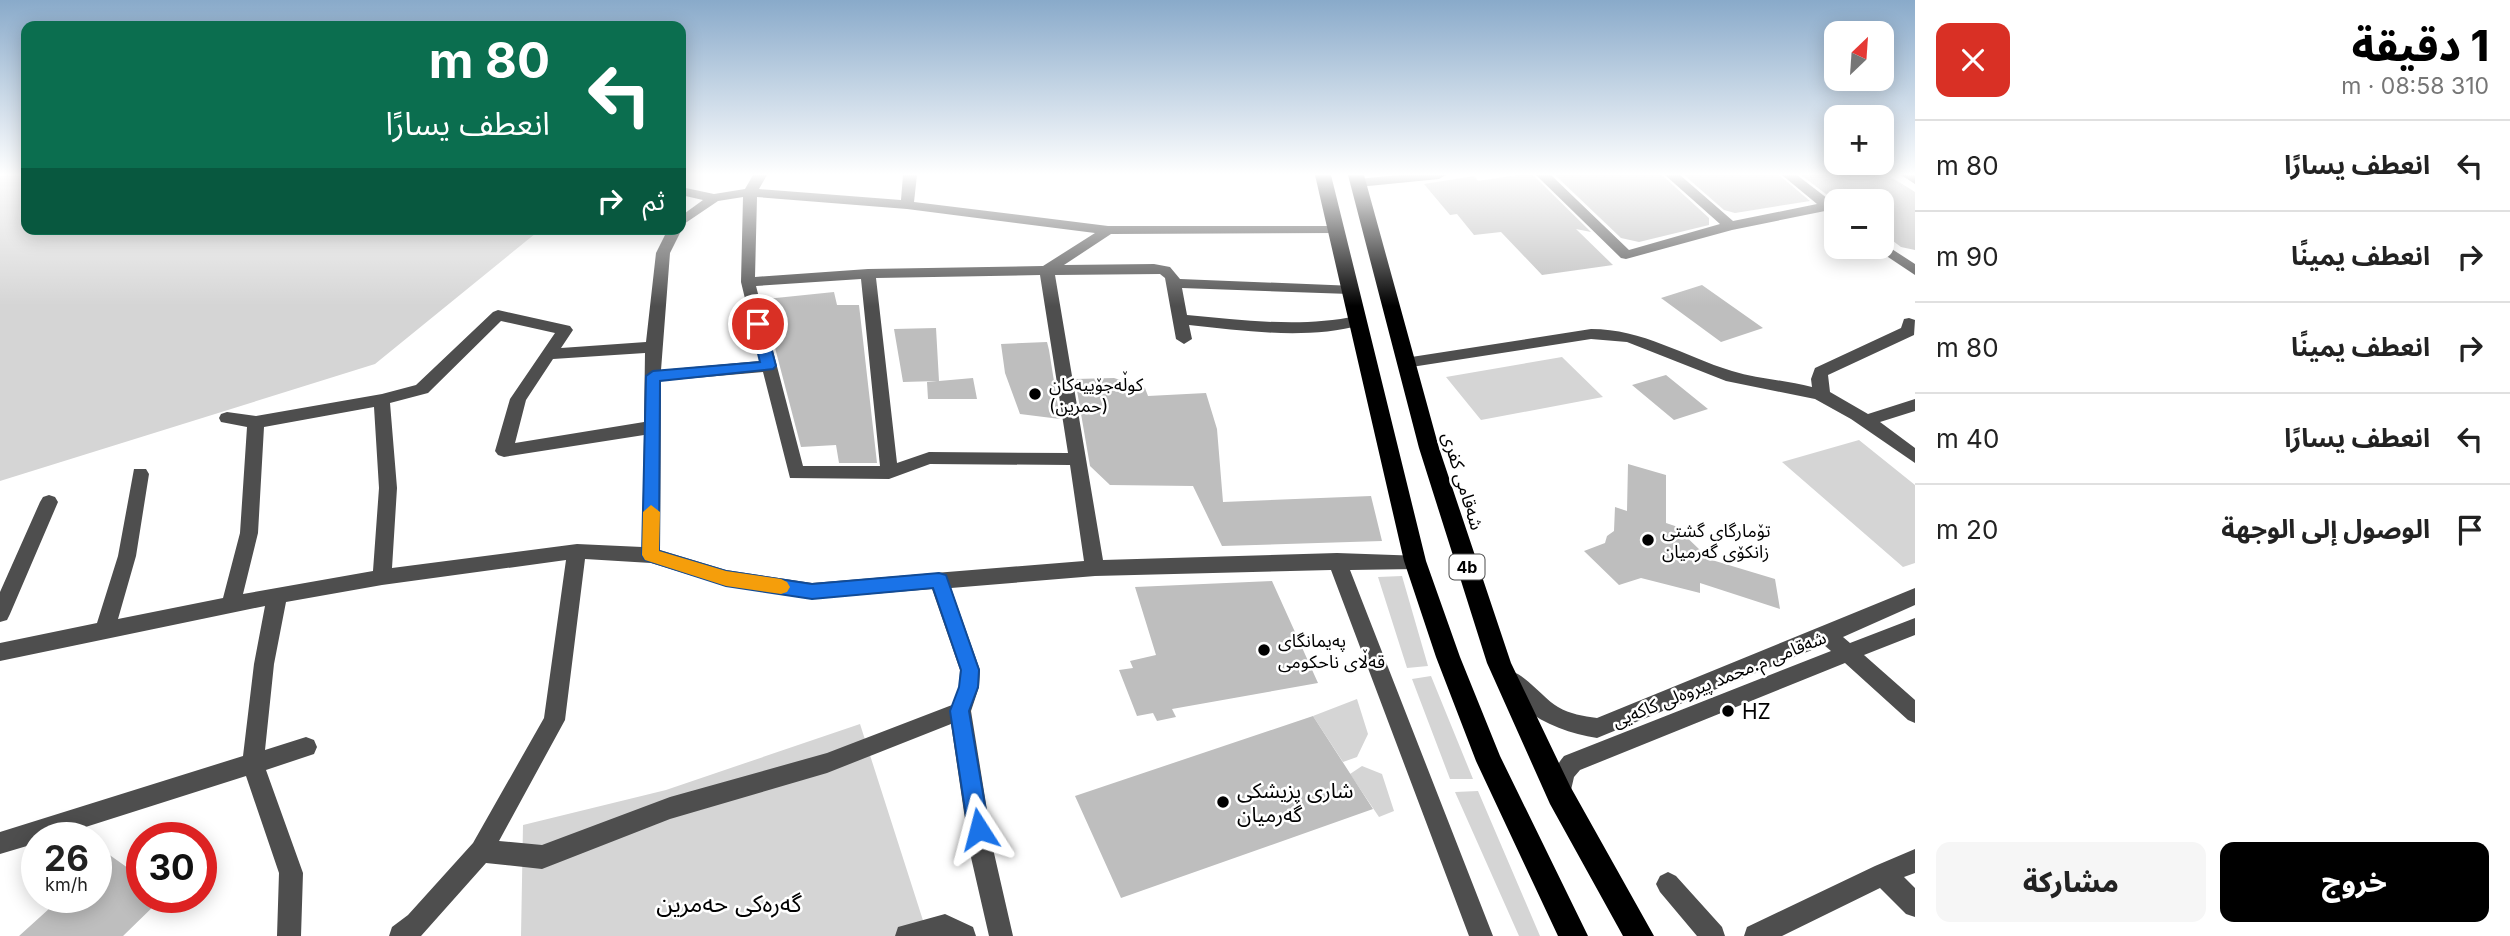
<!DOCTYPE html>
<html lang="ar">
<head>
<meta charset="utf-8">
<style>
  :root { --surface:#fff; --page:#f6f6f6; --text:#222; --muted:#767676; --line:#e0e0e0; --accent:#000 }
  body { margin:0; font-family:Inter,"Noto Sans Arabic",sans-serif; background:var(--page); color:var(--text); direction:rtl; height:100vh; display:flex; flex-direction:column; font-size:26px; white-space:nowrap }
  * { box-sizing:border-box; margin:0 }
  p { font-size:23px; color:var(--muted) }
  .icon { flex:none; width:38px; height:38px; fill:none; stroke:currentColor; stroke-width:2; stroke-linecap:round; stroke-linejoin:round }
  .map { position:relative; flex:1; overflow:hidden; direction:ltr }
  .side { display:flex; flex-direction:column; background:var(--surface); width:595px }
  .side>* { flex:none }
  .hud { position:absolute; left:21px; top:21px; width:665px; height:214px; border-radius:14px; box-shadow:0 4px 18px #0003; direction:rtl; background:#0b6e4f; color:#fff; overflow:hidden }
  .needle { width:46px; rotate:25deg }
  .fabs { position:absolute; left:1824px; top:21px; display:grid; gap:14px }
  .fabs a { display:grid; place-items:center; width:70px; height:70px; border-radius:14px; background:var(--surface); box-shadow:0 4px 18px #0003; font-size:35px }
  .speed { position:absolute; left:21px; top:822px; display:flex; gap:14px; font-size:35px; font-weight:700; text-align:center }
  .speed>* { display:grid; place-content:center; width:91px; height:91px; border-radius:50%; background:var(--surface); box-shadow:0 4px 18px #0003; line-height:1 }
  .speed small { font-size:18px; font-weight:400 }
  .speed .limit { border:10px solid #d22; background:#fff; color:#111 }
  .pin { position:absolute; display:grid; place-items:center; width:60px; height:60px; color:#fff; margin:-30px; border:4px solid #fff; border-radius:50%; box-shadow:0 2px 7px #0007 }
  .me { position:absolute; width:77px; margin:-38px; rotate:351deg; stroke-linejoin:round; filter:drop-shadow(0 0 5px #0008) }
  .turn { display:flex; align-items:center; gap:24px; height:147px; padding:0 21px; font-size:32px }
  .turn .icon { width:91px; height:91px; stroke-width:2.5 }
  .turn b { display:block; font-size:49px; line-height:60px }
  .then { display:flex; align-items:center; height:66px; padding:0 21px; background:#0003; gap:14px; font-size:26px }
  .round { display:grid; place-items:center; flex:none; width:74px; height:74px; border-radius:14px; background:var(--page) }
  .headline { display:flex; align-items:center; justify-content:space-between; height:119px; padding:0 21px }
  h1 { font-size:42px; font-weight:800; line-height:52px; color:var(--accent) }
  .action { display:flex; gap:14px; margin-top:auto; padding:14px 21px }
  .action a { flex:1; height:80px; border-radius:14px; background:var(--accent); color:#fff; font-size:28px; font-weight:800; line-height:80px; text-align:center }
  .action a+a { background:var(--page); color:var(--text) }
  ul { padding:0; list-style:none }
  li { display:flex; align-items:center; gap:21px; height:91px; padding:0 21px; border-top:2px solid var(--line) }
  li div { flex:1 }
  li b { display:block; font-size:26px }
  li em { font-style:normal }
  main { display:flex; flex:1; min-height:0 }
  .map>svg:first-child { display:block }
</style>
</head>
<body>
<main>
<section class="side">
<div class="headline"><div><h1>1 دقيقة</h1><p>310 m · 08:58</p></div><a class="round" style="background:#d93025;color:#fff"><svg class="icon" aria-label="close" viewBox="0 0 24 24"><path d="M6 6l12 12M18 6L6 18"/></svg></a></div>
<ul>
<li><svg class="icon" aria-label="left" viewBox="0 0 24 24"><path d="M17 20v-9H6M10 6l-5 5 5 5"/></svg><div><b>انعطف يسارًا</b></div><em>80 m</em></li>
<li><svg class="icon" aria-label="right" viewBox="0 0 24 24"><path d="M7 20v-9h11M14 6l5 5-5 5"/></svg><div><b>انعطف يمينًا</b></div><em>90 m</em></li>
<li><svg class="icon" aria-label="right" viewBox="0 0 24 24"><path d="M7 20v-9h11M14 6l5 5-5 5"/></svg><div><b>انعطف يمينًا</b></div><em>80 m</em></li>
<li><svg class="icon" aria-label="left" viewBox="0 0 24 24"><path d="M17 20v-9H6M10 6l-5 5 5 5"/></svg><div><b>انعطف يسارًا</b></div><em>40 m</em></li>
<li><svg class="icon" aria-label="arrive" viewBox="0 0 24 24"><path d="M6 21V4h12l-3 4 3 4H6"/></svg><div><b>الوصول إلى الوجهة</b></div><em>20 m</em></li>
</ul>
<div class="action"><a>خروج</a><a>مشاركة</a></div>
</section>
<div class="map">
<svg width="1915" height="936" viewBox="0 0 1915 936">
  <rect width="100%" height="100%" fill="#fff"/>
  <path fill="#d5d5d5" d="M0,175H26V229H541L375,364L0,481Z
    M1562,357L1603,397L1481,420L1446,377Z
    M1859,440L1915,485V563L1903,567L1782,462Z
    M1402,576L1428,666L1407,668L1378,577Z
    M1431,676L1473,779H1450L1412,679Z
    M1357,699L1368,734L1357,757L1343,762L1313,716Z
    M860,724L928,936H521L523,825L666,790Z
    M1362,766L1382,774L1394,811L1379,817L1350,774Z
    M1478,791L1540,936H1519L1455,792Z"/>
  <path fill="#bebebe" d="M1517,175H1533L1591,232L1576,229L1613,265L1542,275L1501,232L1474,235L1457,214L1450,215L1424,184L1474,176L1478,181Z
    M1555,175H1662L1709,218V225L1639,242L1621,238Z
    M1684,175H1779L1810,201L1735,213L1724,210Z
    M1801,175H1888L1915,192V250L1901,247L1881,232V201H1835Z
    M1702,285L1763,328L1721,342L1661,298Z
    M834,292L837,305H859L877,463H839L836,445L801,447L774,344L766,299Z
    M936,328L939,381L973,378L977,399H928L927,382L937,381L903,382L894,329Z
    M1047,342L1049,350L1060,419L1020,414L1005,373L1001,344Z
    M1666,375L1708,409L1674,420L1632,385Z
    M1114,378L1145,388L1148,396L1206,393L1217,429L1223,502L1371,496L1382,541L1222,546L1193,486L1110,485L1090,466L1075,379Z
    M1628,464L1666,475V523L1675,526L1701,551L1702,557L1775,579L1780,609L1700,583V593L1641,578L1619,585L1584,551L1605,543L1607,536L1614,531L1615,507L1627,511Z
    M1272,581L1318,683L1172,709L1176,717L1157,721L1153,713L1137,716L1119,670L1133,668L1130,661L1156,655L1135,587Z
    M1313,716L1373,809L1121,898L1075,796Z
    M104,851L142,878V898H162L123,936H19L61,898H96V858Z"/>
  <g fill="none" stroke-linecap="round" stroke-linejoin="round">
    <path fill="#4e4e4e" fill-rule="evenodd" d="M753,175H767L759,189L901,200L903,175H917L914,202L1108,226H1341L1343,229L1336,233L1111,234L1064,265L1154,264L1170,267L1180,279L1355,286L1357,289L1350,294L1182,288L1187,315C1244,320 1300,328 1357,316L1365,321L1362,325C1305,340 1247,331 1189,325L1192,339L1184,344L1176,339L1165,278L1160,274L1055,275L1103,560L1337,553L1422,556L1424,561L1422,566L1415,569L1350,570L1493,936H1469L1331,570L1095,576L951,588L980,670L979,687L971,711L994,853L1013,936H989L970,853L951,724L827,773L670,819L542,869L486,863L421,936H389L392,927L408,915L473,843L544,718L566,560L382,585L286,602L274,664L265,750L306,737L314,740L317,747L314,754L266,770L303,873L301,936H277L279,873L246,776L51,838H37V843L0,854V832L243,756L254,664L265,606L0,661V643L97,623L118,556L134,469H146L149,474L136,556L118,619L223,598L240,533L247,427L221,422L219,418L221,414L227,412L256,416L382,394L416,385L493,312L498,310L570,326L573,330L561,348L646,342L656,253L668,229H682L670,253L661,370L760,361L741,282L743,197L718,201L681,226V216L703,200L681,195V187L714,194L745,189ZM757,197L907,209L1095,233L1043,266L868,269L755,277ZM1040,275L1068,453L929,452L897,463L876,278ZM861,279L880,466H803L756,286ZM501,321L555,333L510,399L495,451L498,455L504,457L644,435L642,547L577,544L392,568L397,488L390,403L428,393ZM645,353L644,422L515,443L526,400L553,359ZM763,372L790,478L889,479L930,464L1070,465L1084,561L812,583L726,570L660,550L661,381ZM374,407L379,488L373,571L243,594L258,533L264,427ZM585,559L651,563L726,586L812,599L932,589L960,670L959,687L952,705L827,753L670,797L542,845L499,841L565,720Z
      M1399,175H1446L1439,179L1358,187L1351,183L1358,179Z
      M1536,175H1551L1629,250L1720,224L1665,175H1680L1733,221L1817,204L1782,175H1797L1836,205V213L1825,211L1732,230L1626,259L1621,258Z
      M1901,175H1915V184Z
      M1881,242L1915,264V275L1876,249L1874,247H1881Z
      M1909,318L1915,320L1914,335L1828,375L1830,392L1868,414L1915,399V411L1880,422L1915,448V463L1851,419L1815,399L1726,381L1627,342L1591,339L1405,368L1397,363L1405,358L1591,329C1643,329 1683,356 1732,371C1758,379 1786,380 1812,387L1811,379L1815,368L1901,328L1904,319Z
      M49,495L55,497L58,502L10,614L7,620L0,622V592L40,502L43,497Z
      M1915,588V605L1843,637L1850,643L1915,618V635L1864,655L1915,700V723L1908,720L1845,663L1580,770L1574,777L1568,803L1560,806L1552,803C1545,787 1554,768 1564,756L1831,651L1824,645L1597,738C1560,732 1518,715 1501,678L1504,672C1520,666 1542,698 1558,707C1570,714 1583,716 1597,718Z
      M1915,849V873L1904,877L1915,888V917L1906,914L1880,888L1782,936H1744L1747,927L1875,866Z
      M1668,872L1676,876L1722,927L1725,936H1697L1660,892L1656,884L1660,876Z
      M945,914L973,927L976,936H895L898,927Z"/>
    <path fill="#000" fill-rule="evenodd" d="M1315,175H1331L1426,561L1460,657L1500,756L1588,936H1558L1476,761L1436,657L1404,561Z
      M1348,175H1364L1439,448L1511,663L1570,786L1654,936H1623L1550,804L1487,663L1419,448Z"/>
  </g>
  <linearGradient id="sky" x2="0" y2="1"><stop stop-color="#89aaca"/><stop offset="0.57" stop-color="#fff"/><stop offset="1" stop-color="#fff" stop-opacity="0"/></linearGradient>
  <rect width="1915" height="306" fill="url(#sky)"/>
  <path fill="#1a73e8" stroke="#114b97" stroke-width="2" d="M758,319L765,324L776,366L773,369L660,381L659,551L726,571L812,584L939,573L946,575L979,670L978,687L969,711L989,829L986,837L979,840L971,837L968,829L950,711L959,687L961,670L933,588L812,599L726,586L645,560L642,555L646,376L653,371L760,362L751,324Z"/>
  <path fill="#f59e0b" d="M651,505L660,512L659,551L726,571L781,579L787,582L790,587L787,592L781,594L726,586L645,560L642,555L643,512Z"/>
  <g fill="#000" stroke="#fff" stroke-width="2.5">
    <circle cx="1035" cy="394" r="7"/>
    <circle cx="1648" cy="540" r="7"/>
    <circle cx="1264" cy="650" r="7"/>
    <circle cx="1728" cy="711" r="7"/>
    <circle cx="1223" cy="802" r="7"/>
  </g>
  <g text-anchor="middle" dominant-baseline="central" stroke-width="5" stroke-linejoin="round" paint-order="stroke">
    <rect fill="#fff" stroke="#4c4c4c" stroke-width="2" x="1449.5" y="554.5" width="35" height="25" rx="5"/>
    <g font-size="16" font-weight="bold" fill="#000">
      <text x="1467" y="567">4b</text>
    </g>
    <g font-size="18" fill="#000" stroke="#fff" text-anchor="start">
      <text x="1049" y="384">کوڵەجۆییەکان<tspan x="1049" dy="21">(حمرین)</tspan></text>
      <text x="1662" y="530">تۆمارگای گشتی<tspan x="1662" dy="21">زانکۆی گەرمیان</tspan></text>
      <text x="1278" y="640">پەیمانگای<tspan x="1278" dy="21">قەڵای ناحکومی</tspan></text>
    </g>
    <g font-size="18" fill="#000" stroke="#fff">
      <text transform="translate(1463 481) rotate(73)">شەقامی کفری</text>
      <text transform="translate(1719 679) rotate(-22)">شەقامی م.محمد پیروەلی کاکەیی</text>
    </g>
    <g font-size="21" fill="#000" stroke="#fff" text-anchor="start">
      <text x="1742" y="711">HZ</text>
      <text x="1237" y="790">شاری پزیشکی<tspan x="1237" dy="24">گەرمیان</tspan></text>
    </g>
    <g font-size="24" fill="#000" stroke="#fff">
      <text x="729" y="903">گەرەکی حەمرین</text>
    </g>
  </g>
</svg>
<div class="fabs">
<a><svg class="needle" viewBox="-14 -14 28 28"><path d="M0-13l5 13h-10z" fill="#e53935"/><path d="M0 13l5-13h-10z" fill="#767676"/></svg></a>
<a>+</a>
<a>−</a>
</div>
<div class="speed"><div>26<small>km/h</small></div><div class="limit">30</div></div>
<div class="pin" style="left:758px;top:324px;background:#d93025"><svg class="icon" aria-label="arrive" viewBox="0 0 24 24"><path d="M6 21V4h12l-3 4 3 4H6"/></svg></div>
<svg class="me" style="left:979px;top:829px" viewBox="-20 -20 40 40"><path d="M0-17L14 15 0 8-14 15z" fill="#1a73e8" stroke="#fff" stroke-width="4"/></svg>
<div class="hud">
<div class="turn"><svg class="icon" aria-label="left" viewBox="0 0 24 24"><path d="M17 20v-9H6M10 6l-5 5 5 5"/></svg><div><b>80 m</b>انعطف يسارًا</div></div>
<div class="then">ثم<svg class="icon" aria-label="right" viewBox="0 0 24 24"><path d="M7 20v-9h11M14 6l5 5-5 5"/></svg></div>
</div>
</div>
</main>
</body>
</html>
